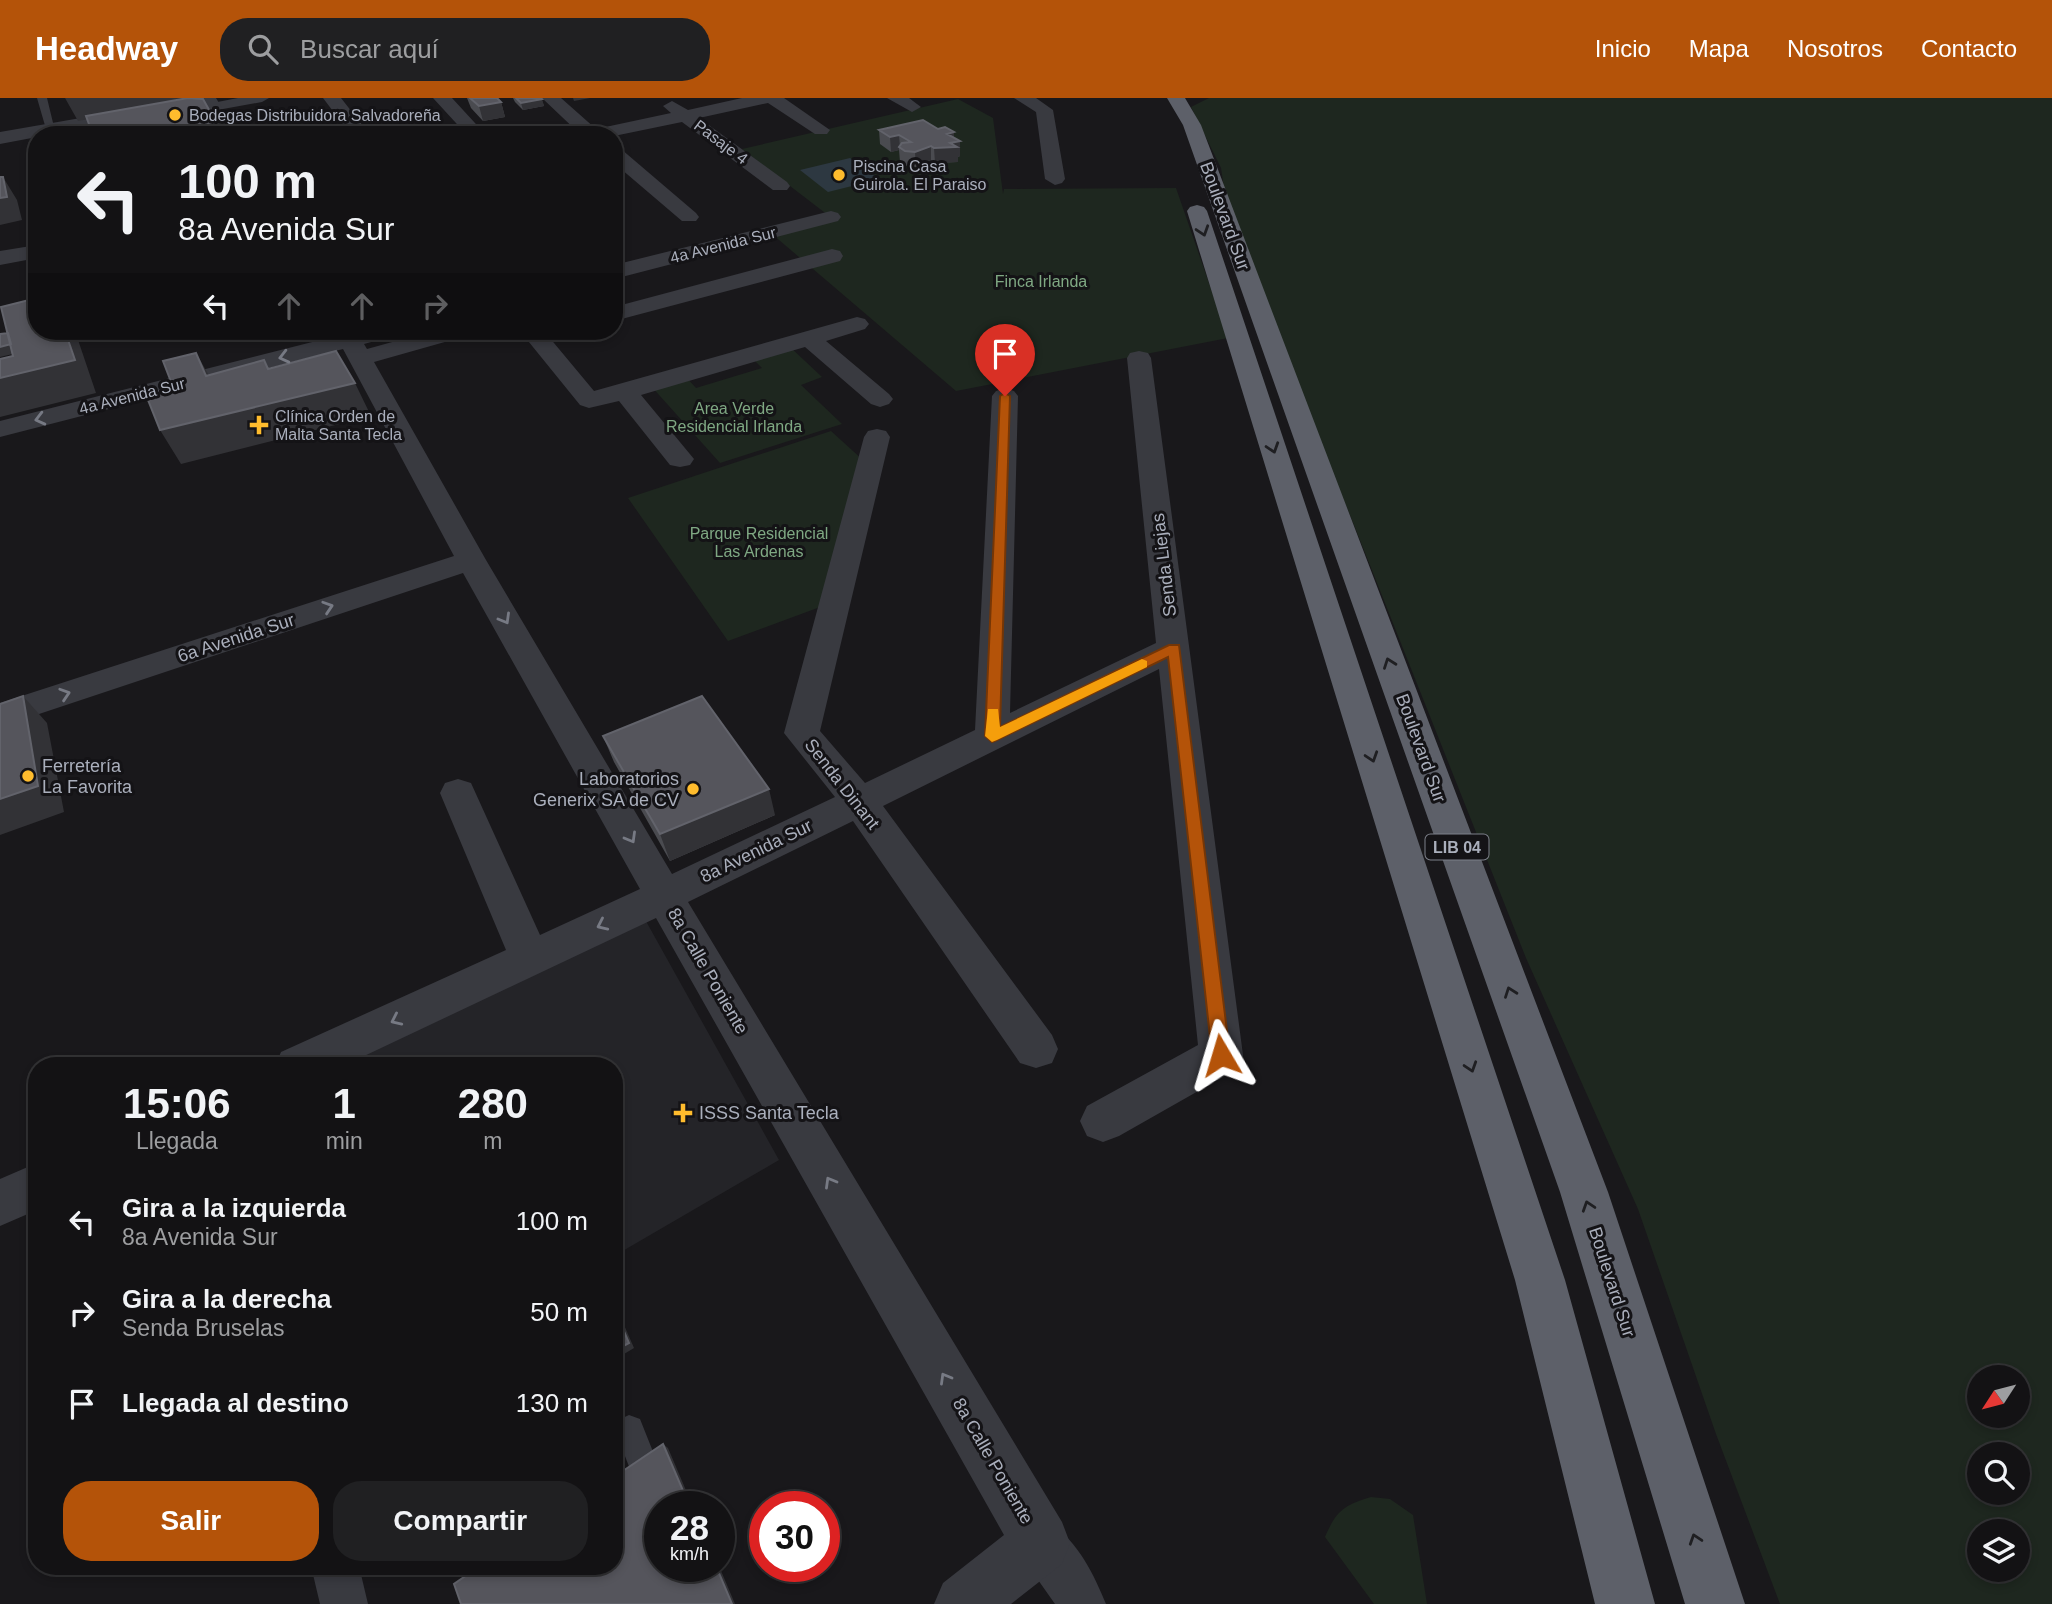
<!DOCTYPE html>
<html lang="es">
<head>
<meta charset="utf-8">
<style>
  :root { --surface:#131214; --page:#202022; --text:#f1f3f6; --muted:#9d9ea0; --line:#323234; --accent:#b45309 }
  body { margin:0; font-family:Helvetica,sans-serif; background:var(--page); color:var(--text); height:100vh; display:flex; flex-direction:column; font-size:26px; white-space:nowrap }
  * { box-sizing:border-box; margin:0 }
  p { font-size:23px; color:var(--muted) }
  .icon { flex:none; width:38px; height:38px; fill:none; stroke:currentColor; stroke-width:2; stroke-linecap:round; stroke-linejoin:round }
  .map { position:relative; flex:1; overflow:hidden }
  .drawer { position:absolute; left:28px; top:959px; width:595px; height:518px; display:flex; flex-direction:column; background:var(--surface); border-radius:28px; box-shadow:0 4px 10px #0003,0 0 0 2px var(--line) }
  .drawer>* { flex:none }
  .top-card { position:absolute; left:28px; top:28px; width:595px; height:214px; border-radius:28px; box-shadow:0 4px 10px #0003,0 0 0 2px var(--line); background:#131214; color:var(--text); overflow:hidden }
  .needle { width:46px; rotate:234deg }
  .controls { position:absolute; left:1967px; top:1267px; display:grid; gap:14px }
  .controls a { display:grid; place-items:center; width:63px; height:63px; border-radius:50%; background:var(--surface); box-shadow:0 4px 10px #0003,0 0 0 2px var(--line); font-size:35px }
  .speed { position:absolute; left:644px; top:1393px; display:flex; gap:14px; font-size:35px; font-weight:700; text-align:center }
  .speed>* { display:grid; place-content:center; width:91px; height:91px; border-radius:50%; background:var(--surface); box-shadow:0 4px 10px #0003,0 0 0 2px var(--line); line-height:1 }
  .speed small { font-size:18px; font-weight:400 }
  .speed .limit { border:10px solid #d22; background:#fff; color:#111 }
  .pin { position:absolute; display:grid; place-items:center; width:60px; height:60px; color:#fff; margin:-72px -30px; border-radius:50% 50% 50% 0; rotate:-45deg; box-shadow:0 0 7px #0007 }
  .pin .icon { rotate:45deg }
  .me { position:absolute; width:77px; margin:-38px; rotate:353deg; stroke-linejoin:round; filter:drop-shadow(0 0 5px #0008) }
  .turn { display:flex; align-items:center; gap:24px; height:147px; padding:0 35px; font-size:32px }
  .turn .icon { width:91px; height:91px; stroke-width:2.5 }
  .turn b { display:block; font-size:49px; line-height:60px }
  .lanes { display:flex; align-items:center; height:66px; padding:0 35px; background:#0003; justify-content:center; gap:35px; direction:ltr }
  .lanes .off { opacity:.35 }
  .eta { display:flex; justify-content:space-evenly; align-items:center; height:119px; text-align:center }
  .eta b { font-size:42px; font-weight:800; line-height:49px }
  .action { display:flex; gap:14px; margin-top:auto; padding:14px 35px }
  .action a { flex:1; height:80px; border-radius:28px; background:var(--accent); color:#fff; font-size:28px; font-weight:800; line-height:80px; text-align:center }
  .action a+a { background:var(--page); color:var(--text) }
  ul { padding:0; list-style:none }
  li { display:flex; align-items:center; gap:21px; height:91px; padding:0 35px }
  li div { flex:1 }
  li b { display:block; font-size:26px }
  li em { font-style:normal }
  header { display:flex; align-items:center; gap:42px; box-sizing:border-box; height:98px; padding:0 35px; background:var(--accent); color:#fff }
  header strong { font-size:33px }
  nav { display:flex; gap:38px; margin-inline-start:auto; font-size:24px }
  .search { width:490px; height:63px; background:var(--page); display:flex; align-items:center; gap:18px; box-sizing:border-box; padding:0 24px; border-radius:28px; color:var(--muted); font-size:26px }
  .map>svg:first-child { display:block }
</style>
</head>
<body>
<header>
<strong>Headway</strong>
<div class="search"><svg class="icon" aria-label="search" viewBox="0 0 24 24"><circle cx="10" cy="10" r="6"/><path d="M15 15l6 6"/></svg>Buscar aquí</div>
<nav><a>Inicio</a><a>Mapa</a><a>Nosotros</a><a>Contacto</a></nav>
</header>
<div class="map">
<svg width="2052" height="1506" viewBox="0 0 2052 1506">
  <rect width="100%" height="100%" fill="#19181b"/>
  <path fill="#242428" d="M642,816L779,1062L614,1158V968H308Z"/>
  <path fill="#1e271f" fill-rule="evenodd" d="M1209,0H2052V1506H1780L1716,1336L1638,1111L1526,860L1352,422L1290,276L1227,109L1221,70L1191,9ZM1979,1279H2018V1318H1979ZM1979,1356H2018V1395H1979ZM1979,1433H2018V1472H1979Z
    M958,1L993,20L1003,96L1004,91L1176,90L1228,240L956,293L772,136L833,121L742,51Z
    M789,248L822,279L801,287L842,326L720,365L651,288L685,278L696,290L762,270L751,259Z
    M831,333L864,363L839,502L728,543L628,400Z
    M1371,1399L1390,1401L1413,1417L1427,1506H1374L1325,1439C1336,1413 1344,1407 1371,1399Z"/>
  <path fill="#2d3841" d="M850,60L880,81L828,94L800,72Z"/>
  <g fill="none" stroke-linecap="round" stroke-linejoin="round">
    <path fill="#393a40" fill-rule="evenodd" d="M37,0H47L55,33L46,31Z
      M629,1317L640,1321L675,1409H660V1424L649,1420L623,1353L614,1357V1324Z"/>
    <path fill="#393a40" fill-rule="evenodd" d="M238,0H269L262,4L212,13L205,9L207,6Z
      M1041,1421C1074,1435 1093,1474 1106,1506H1055L1024,1462L1017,1445L1024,1428Z
      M311,1468H359L368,1506H320Z"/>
    <path fill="#393a40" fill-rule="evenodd" d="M196,0H216L238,37H220L204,9L37,37V39L0,46V34Z
      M323,0H341L370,37H351Z
      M433,0H452L486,37H467Z
      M542,0H561L596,31L671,15L663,8L672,3L688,12L742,0H784L830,32L827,36H815L768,5L699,20L787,84L790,88L787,92H773L682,24L614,38L581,37Z
      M887,0H909L921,9L912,14Z
      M1014,0H1036L1053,12L1065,81L1062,85L1055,87L1045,81L1036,14Z
      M614,49L621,51L696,115L699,119L696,123H682L614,65Z
      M831,113L838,115L841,119L838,123L614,181V167Z
      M37,147V160L0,167V153Z
      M832,151L840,153L843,158L840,163L614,223V209Z
      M857,219L865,221L869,226L865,231L826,243L889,296L893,301L889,306L880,309L871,306L805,249L641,297L694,361L690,367L680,369L670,367L619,303L589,310L580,307L520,233H544L594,293Z
      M333,233H397L393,238L364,246L367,251L432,233H470L466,238L374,264L486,462L672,776L835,699L784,635L864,339L868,333L877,331L886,333L890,339L820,633L865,685L975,632L992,298L996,293L1005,290L1014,293L1018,298L1010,615L1156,545L1127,260L1130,255L1139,253L1148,255L1151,260L1243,957L1237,971L1119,1038L1103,1044L1087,1038L1080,1023L1087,1008L1198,947L1159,571L883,708L1052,937L1058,951L1052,965L1036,970L1020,965L853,723L688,804L1062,1424L1070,1445L1062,1466L1011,1506H934L943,1485L1004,1437L656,820L343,968H275L281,954L506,852L440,695L445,685L458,681L471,685L540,837L640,791L463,475L0,629V605L454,458L343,251L0,339V323L336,238Z
      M37,1065V1112L0,1128V1081Z"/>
    <path fill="#5d6069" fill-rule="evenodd" d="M1167,0H1185L1201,27L1608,1094L1745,1506H1685L1560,1094L1183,27Z
      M1197,107L1204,109L1207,113L1565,1182L1655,1506H1595L1515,1182L1187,113L1190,109Z"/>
  </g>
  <path fill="#4a4b50" d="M467,0H497L501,4L505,19L483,23L471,10Z
    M513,0H541L544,8L523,12L515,4Z
    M938,31L954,34V40L960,43V58L958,59V64L935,65L931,63L916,69L906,68L900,64L899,52L891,54L880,46L879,32Z
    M603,638L775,717L670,763L614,664Z"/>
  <path fill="#323236" d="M65,0H204L78,23Z
    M573,0H590L574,3Z
    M542,1L544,8L523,12L521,5Z
    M501,4L505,19L483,23L479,8Z
    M954,34V44L960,43V58L958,59V64L935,65L934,50L947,36Z
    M899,37L900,50L899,49V52L891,54L890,39Z
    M931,48V63L916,69L915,54Z
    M3,79L17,102L22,122L0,127V100Z
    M65,233H75L96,295L0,319V280Z
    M17,242L21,254L0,259V249Z
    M196,255L215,288L206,278Z
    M355,285L371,318L181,366L160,332Z
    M23,598L47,625L64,714L0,737V701Z
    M769,691L775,717L670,763L660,736Z
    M614,1204L634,1250L614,1262Z
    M663,1346L668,1350L693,1409H690Z
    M716,1468H719L735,1506H732Z"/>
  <path fill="#55555c" stroke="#62636b" stroke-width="2" d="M188,0L203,1L223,37H93L86,18Z
    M470,0H497L501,4L479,8Z
    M516,0H541L542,1L521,5Z
    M923,22L938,31L945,29L954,34L947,36L960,43L950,45L957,49L934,50L931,48L915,54L905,53L899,49L902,45L911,44L899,37L890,39L879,32Z
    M0,79H3L7,99L0,100Z
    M37,200V233H65L75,262L0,280V261L13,258L1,209Z
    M8,235L11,246L0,249V236Z
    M336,253L355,285L160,332L146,297L173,289L163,263L196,255L206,278L264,262L268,271Z
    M23,598L38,688L0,701V606Z
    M702,598L769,691L660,736L603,638Z
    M614,1210L629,1245L614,1253Z
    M663,1346L690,1409H660V1468H716L732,1506H461L454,1486L480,1468H614V1379Z"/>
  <defs><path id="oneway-chevron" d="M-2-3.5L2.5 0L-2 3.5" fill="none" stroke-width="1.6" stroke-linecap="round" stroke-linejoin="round" transform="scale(1.75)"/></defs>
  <g stroke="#1f1f22">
    <use href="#oneway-chevron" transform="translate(1203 133) rotate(72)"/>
    <use href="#oneway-chevron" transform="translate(1273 350) rotate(72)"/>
    <use href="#oneway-chevron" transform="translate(1389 565) rotate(-110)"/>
    <use href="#oneway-chevron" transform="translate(1372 659) rotate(72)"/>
    <use href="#oneway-chevron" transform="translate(1510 894) rotate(-110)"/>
    <use href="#oneway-chevron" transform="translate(1471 969) rotate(72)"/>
    <use href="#oneway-chevron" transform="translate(1588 1108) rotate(-108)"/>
    <use href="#oneway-chevron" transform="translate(1695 1441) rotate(-108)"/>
  </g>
  <g stroke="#777a84">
    <use href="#oneway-chevron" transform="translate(284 259) rotate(166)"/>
    <use href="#oneway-chevron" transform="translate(40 321) rotate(166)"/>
    <use href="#oneway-chevron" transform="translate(328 509) rotate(-18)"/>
    <use href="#oneway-chevron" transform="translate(505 521) rotate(60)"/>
    <use href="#oneway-chevron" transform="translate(65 596) rotate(-18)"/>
    <use href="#oneway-chevron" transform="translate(631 740) rotate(60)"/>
    <use href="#oneway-chevron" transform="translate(602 827) rotate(155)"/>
    <use href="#oneway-chevron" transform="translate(396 922) rotate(155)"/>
    <use href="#oneway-chevron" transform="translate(830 1084) rotate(-120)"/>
    <use href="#oneway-chevron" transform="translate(945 1280) rotate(-120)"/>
  </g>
  <path fill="#b45309" stroke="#753606" stroke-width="2" d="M1005,295L1010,298L1000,629L1169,547H1179L1230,957L1227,963L1221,965L1215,963L1212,957L1168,559L997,642L992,644L985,638L1000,298Z"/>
  <path fill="#f59e0b" d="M1142,561L1147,563V569L997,642L992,644L985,638L988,611H998L1000,629Z"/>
  <g fill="#ffbc2d" stroke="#141316" stroke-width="2.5">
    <circle cx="175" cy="17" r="7"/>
    <circle cx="839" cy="77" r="7"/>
    <path d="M255.5 316.5h7v7h7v7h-7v7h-7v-7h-7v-7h7z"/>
    <circle cx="28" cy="678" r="7"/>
    <circle cx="693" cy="691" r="7"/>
    <path d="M679.5 1004.5h7v7h7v7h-7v7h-7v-7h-7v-7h7z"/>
  </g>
  <g text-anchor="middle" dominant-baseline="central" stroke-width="6" stroke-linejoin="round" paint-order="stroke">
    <g font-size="16" fill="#aaafbc" stroke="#141316" text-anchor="start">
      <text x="189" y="17">Bodegas Distribuidora Salvadoreña</text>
      <text x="853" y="68">Piscina Casa<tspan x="853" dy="18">Guirola. El Paraiso</tspan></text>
      <text x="275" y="318">Clínica Orden de<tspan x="275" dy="18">Malta Santa Tecla</tspan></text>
    </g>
    <g font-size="16" fill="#aaafbc" stroke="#141316">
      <text transform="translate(721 44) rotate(37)">Pasaje 4</text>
      <text transform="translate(723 147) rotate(-14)">4a Avenida Sur</text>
      <text transform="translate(132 298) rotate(-14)">4a Avenida Sur</text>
    </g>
    <g font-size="16" fill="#7fa883" stroke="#141316">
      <text x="1041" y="183">Finca Irlanda</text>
      <text x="734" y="310">Area Verde<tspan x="734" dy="18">Residencial Irlanda</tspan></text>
      <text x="759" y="435">Parque Residencial<tspan x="759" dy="18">Las Ardenas</tspan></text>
    </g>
    <rect fill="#141316" stroke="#7d808a" stroke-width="2" x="1425.5" y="736.5" width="63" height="25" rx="5"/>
    <g font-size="16" font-weight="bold" fill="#aaafbc">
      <text x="1457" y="749">LIB 04</text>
    </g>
    <g font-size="18" fill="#aaafbc" stroke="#141316">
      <text transform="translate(1225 118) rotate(70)">Boulevard Sur</text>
      <text transform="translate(1164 467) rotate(-97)">Senda Liejas</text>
      <text transform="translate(236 540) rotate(-18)">6a Avenida Sur</text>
      <text transform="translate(1421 650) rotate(70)">Boulevard Sur</text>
      <text transform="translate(842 686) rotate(52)">Senda Dinant</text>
      <text transform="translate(756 753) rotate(-26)">8a Avenida Sur</text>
      <text transform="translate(708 873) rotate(60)">8a Calle Poniente</text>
      <text transform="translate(1612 1184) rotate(72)">Boulevard Sur</text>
      <text transform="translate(993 1363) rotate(60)">8a Calle Poniente</text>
    </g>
    <g font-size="18" fill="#aaafbc" stroke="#141316" text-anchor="start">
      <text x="42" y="668">Ferretería<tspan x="42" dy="21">La Favorita</tspan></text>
      <text x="679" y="681" text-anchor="end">Laboratorios<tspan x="679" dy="21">Generix SA de CV</tspan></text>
      <text x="699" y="1015">ISSS Santa Tecla</text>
    </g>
  </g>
</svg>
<div class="controls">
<a><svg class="needle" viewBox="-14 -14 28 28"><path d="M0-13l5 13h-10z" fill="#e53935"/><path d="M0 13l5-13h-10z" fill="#9d9ea0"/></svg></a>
<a><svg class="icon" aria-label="search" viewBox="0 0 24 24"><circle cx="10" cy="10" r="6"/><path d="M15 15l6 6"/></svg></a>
<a><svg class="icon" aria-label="layers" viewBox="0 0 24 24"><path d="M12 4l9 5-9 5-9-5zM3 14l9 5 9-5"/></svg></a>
</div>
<div class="speed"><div>28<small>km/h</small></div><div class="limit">30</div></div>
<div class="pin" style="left:1005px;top:298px;background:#d93025"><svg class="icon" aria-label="arrive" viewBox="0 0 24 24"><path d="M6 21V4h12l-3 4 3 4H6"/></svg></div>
<svg class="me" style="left:1221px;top:957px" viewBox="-20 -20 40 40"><path d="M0-17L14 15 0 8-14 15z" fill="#b45309" stroke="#fff" stroke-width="4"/></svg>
<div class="top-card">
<div class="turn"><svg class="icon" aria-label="left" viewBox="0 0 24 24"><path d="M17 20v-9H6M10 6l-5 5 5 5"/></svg><div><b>100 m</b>8a Avenida Sur</div></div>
<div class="lanes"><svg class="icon" aria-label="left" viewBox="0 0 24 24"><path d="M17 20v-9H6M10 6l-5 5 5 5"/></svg><svg class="icon off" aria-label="ahead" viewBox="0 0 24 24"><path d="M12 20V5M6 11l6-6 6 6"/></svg><svg class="icon off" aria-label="ahead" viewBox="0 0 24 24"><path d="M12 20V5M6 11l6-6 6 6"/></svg><svg class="icon off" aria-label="right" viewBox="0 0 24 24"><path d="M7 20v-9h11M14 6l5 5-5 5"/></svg></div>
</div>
<section class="drawer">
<div class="eta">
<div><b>15:06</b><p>Llegada</p></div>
<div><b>1</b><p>min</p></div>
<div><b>280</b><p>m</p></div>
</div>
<ul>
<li><svg class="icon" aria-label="left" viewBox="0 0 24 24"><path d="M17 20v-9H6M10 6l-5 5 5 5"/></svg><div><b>Gira a la izquierda</b><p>8a Avenida Sur</p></div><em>100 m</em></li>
<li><svg class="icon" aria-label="right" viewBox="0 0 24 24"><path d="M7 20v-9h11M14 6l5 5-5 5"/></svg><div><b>Gira a la derecha</b><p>Senda Bruselas</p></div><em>50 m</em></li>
<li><svg class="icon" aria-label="arrive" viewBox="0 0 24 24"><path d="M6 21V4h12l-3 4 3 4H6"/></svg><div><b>Llegada al destino</b></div><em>130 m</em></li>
</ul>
<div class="action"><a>Salir</a><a>Compartir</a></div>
</section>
</div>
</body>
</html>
